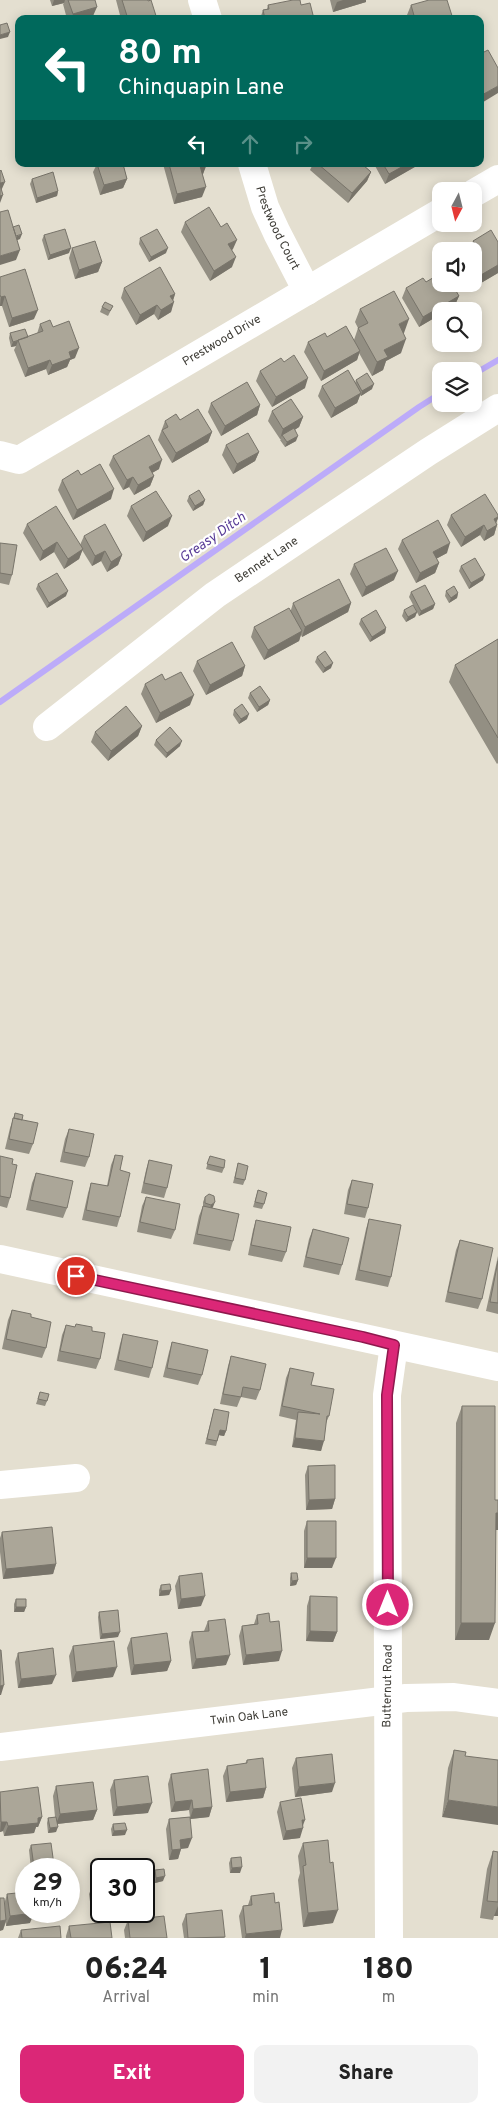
<!DOCTYPE html>
<html lang="en">
<head>
<meta charset="utf-8">
<style>
  :root { --surface:#fff; --page:#f2f2f2; --text:#222; --muted:#767676; --accent:#db2777 }
  body { margin:0; font-family:Overpass,sans-serif; background:var(--page); color:var(--text); height:100vh; display:flex; flex-direction:column; font-size:19px; white-space:nowrap }
  * { box-sizing:border-box; margin:0 }
  p { font-size:16px; color:var(--muted) }
  .icon { flex:none; width:28px; height:28px; fill:none; stroke:currentColor; stroke-width:2; stroke-linecap:round; stroke-linejoin:round }
  .map { position:relative; height:1938px; overflow:hidden }
  .side { display:flex; flex-direction:column; background:var(--surface); flex:1 }
  .side>* { flex:none }
  .top-card { position:absolute; left:15px; top:15px; width:469px; height:152px; border-radius:10px; box-shadow:0 2px 12px #0003; background:#00695c; color:#fff; overflow:hidden }
  .needle { width:32px; rotate:187deg }
  .controls { position:absolute; left:432px; top:182px; display:grid; gap:10px }
  .controls a { display:grid; place-items:center; width:50px; height:50px; border-radius:10px; background:var(--surface); box-shadow:0 2px 12px #0003; font-size:25px }
  .speed { position:absolute; left:15px; top:1858px; display:flex; gap:10px; font-size:25px; font-weight:700; text-align:center }
  .speed>* { display:grid; place-content:center; width:65px; height:65px; border-radius:50%; background:var(--surface); box-shadow:0 2px 12px #0003; line-height:1 }
  .speed small { font-size:12px; font-weight:400 }
  .speed .limit { border:2px solid #111; border-radius:8px; background:#fff; color:#111 }
  .pin { position:absolute; display:grid; place-items:center; width:42px; height:42px; color:#fff; margin:-21px; border:2px solid #fff; border-radius:50%; box-shadow:0 1px 5px #0007 }
  .me { position:absolute; width:55px; margin:-28px; rotate:0deg; stroke-linejoin:round; filter:drop-shadow(0 0 4px #0008) }
  .turn { display:flex; align-items:center; gap:18px; height:105px; padding:0 20px; font-size:22px }
  .turn .icon { width:65px; height:65px; stroke-width:2.5 }
  .turn b { display:block; font-size:35px; line-height:42px }
  .lanes { display:flex; align-items:center; height:48px; padding:0 20px; background:#0003; justify-content:center; gap:25px; direction:ltr }
  .lanes .off { opacity:.35 }
  .eta { display:flex; justify-content:space-evenly; align-items:center; height:85px; text-align:center }
  .eta b { font-size:30px; font-weight:800; line-height:35px }
  .primary-button { display:flex; gap:10px; margin-top:auto; padding:10px 20px }
  .primary-button a { flex:1; height:58px; border-radius:10px; background:var(--accent); color:#fff; font-size:20px; font-weight:800; line-height:58px; text-align:center }
  .primary-button a+a { background:var(--page); color:var(--text) }
  .map>svg:first-child { display:block }
</style>
</head>
<body>
<div class="map">
<svg width="498" height="1938" viewBox="0 0 498 1938">
  <rect width="100%" height="100%" fill="#e4dfd0"/>
  <g fill="none" stroke-linecap="round" stroke-linejoin="round">
    <path stroke="#bcabf9" stroke-width="6" d="M474,374L498,360
      M0,702L419,407L441,393"/>
    <g stroke="#fff" stroke-width="28">
      <path d="M202,0L208,19"/>
      <path id="s1" d="M252,164L265,207L277,233L307,291"/>
      <path d="M474,193L498,179"/>
      <path id="s2" d="M0,455L19,460L441,212"/>
      <path id="s3" d="M47,727L215,595L428,452L498,408"/>
      <path d="M0,1259L498,1367"/>
      <path d="M0,1485L76,1478"/>
      <path id="s4" d="M0,1747L406,1698L454,1697L498,1703"/>
      <path d="M389,1938L387,1395L394,1345"/>
    </g>
  </g>
  <path fill="#938f83" d="M50,0H95L93,16L86,19H67L63,4L64,3L52,6Z
    M116,0H148L157,19H121Z
    M330,0H366V2L333,12Z
    M268,5L314,19H260L263,10L267,9Z
    M411,5L453,19H408L407,15Z
    M19,120V141L15,129Z
    M97,164H123L127,179L123,188L100,195L93,172Z
    M163,164H206L203,174L202,175V197L174,204Z
    M309,164H362L371,172L367,181L348,203L310,170L312,166Z
    M374,164H420L385,184Z
    M32,179L58,191L57,196L36,203L30,184Z
    M185,222L221,227L233,249L232,250V267L210,281L181,232Z
    M44,235L69,253L48,260L42,240Z
    M140,238L166,253L149,262L139,244Z
    M473,241L498,242V273L469,290L466,284H474L471,248Z
    M72,248L102,262L98,272L75,279L69,258Z
    M0,277L34,319L9,327L2,306H0Z
    M426,282L459,296L455,305L445,311H441V314L419,327L402,298L406,288Z
    M124,288L175,294L173,301L171,312L158,320L154,314L136,325L121,298Z
    M113,306L108,316L100,312L102,307Z
    M360,309L404,333H403L401,353L386,361L383,370L372,376L359,353L357,360L321,381L304,352L308,342L327,337L354,340L358,328L355,322Z
    M40,324L53,327L75,358L70,360L67,367L48,375L46,369L25,377L14,350L16,346L11,347L9,338L10,333L28,337L37,334Z
    M260,371L305,388L272,407L256,381Z
    M356,380L372,389L361,396L360,395L357,403L331,418L318,396L322,386L355,383Z
    M211,403L260,405L257,415L221,436L208,412Z
    M272,411L303,417L299,427L294,430L296,441L285,447L280,440L281,439H280L268,421Z
    M165,421L212,432L208,442L172,463L158,440Z
    M226,445L259,452L255,461L233,474L222,455Z
    M113,456L159,469L152,473L154,476L150,486L134,495L129,487L123,490L109,465Z
    M81,475L111,499L73,520L58,490L62,480Z
    M189,496L205,500L203,505L193,511L187,501Z
    M131,506L168,526L143,542L127,516Z
    M451,515H498V518L496,523L497,525L494,535L484,541L480,535L461,547L447,525Z
    M27,524L80,545L84,536L122,555L118,565L107,572L101,561L92,566L82,550L79,559L64,569L54,552L40,561L23,533Z
    M402,540L447,553L436,559L439,563L435,573L416,583L398,549Z
    M0,543L12,575L9,585L0,583Z
    M354,564L394,580L362,597L350,574Z
    M461,566L483,580L469,589L459,571Z
    M38,584L66,596L47,608L36,589Z
    M446,591L458,593L457,598L449,603L445,596Z
    M411,592L435,604L433,609L419,616L409,597Z
    M293,603H351L348,612L302,637L301,635L299,641L264,660L251,637L254,627L291,610Z
    M404,610L417,612L415,617L406,622L402,616Z
    M361,619L386,628L385,633L370,642L359,624Z
    M498,639V763L497,764L449,682L455,665Z
    M317,657L331,668L323,673L315,662Z
    M197,661L245,666L242,676L206,695L193,671Z
    M165,680L190,705L156,723L141,694L145,684Z
    M250,693L270,700L268,705L257,712L248,698Z
    M234,710L247,719L239,724L233,715Z
    M142,726L138,736L108,761L91,742L95,732Z
    M156,740L180,746L166,758L154,745Z
    M15,1113L22,1120L33,1144L29,1154L5,1149L10,1128Z
    M69,1129L89,1157L85,1167L60,1162L65,1139Z
    M115,1155L120,1170V1217L117,1227L82,1220L88,1193L91,1183L107,1186L111,1165Z
    M0,1156L12,1164L10,1198L7,1208L0,1206Z
    M210,1156L224,1168L222,1173L206,1169Z
    M149,1160L167,1188L164,1198L141,1193L146,1170Z
    M238,1163L245,1180L243,1185L233,1183Z
    M36,1173L67,1208L63,1218L26,1210L32,1183Z
    M352,1180L368,1208L365,1218L344,1214L348,1190Z
    M258,1190L264,1204L262,1209L253,1207Z
    M146,1197L175,1230L171,1239L137,1232L142,1206Z
    M205,1197L213,1207L212,1208L233,1241L230,1251L193,1244L199,1216L203,1206V1202Z
    M369,1219L391,1277L388,1287L355,1280L366,1229Z
    M256,1220L286,1252L282,1262L248,1255L253,1230Z
    M313,1229L342,1265L339,1275L303,1267L309,1239Z
    M460,1240L482,1299L478,1309L445,1302L456,1250Z
    M498,1256V1314L486,1311Z
    M12,1310L31,1317L46,1348L42,1358L2,1349L8,1320Z
    M66,1325L92,1331L100,1359L96,1369L57,1361L62,1335Z
    M123,1334L152,1368L149,1378L114,1370L120,1344Z
    M172,1342L202,1375L198,1385L163,1377L169,1352Z
    M231,1356L260,1390L256,1400L241,1397L237,1407L220,1404L228,1366Z
    M290,1368L311,1385L329,1416L326,1423L321,1451L292,1447L296,1420L279,1416L286,1378Z
    M40,1392L47,1401L45,1406L36,1404Z
    M462,1406L495,1500H498V1530H496L489,1640H455L456,1423Z
    M214,1409L226,1431L224,1436L219,1435L216,1446L205,1444Z
    M308,1466L335,1499L332,1509L306,1510L305,1475Z
    M307,1521L332,1568H304V1531Z
    M2,1532L56,1564L53,1574L3,1579L0,1552V1538Z
    M291,1573L298,1580L296,1585L290,1586V1578Z
    M179,1576L201,1606L178,1609L175,1586Z
    M161,1585L171,1590L169,1595L159,1596V1590Z
    M310,1596L337,1632L333,1642L306,1641L307,1606Z
    M16,1599L26,1607L24,1612H14V1604Z
    M99,1612L118,1637L100,1639L98,1617Z
    M257,1615L270,1622L279,1661L243,1665L239,1636L242,1626L254,1624Z
    M208,1621L226,1665L192,1669L189,1642L192,1632L204,1631Z
    M131,1638L171,1661L167,1671L131,1675L127,1648Z
    M73,1646L113,1677L72,1682L69,1656Z
    M18,1653L52,1684L18,1688L15,1662Z
    M454,1750L466,1752L442,1817L448,1768Z
    M296,1758L332,1792L295,1797L292,1768Z
    M247,1760L266,1788L263,1798L226,1802L223,1776L227,1766L245,1764Z
    M171,1774L212,1807L209,1817L190,1819L188,1848L181,1849L178,1859L169,1860L166,1829L169,1819L190,1817L189,1810L171,1812L168,1784Z
    M114,1780L148,1813L113,1816L110,1790Z
    M56,1786L97,1810L93,1820L57,1824L56,1832L48,1833L47,1823L48,1818L55,1817L53,1796Z
    M0,1792L42,1817L38,1827H36L34,1833L4,1836L3,1831L0,1832Z
    M280,1802L300,1838L283,1840L277,1812Z
    M113,1824L125,1835L112,1836L111,1829Z
    M303,1843L333,1923L303,1927L298,1880L300,1873L298,1856Z
    M31,1845L52,1869H31L29,1850Z
    M493,1851L498,1852V1916H494L493,1920L480,1918L487,1869Z
    M231,1858L240,1873H230L229,1863Z
    M155,1870L163,1881L155,1883L154,1875Z
    M93,1884L101,1911H117L116,1914L92,1917L89,1894Z
    M7,1894L30,1923L6,1926V1922L3,1930L5,1901Z
    M251,1896L280,1938H242L239,1916L243,1906L248,1905Z
    M186,1914L225,1938H184L182,1924Z
    M128,1920L167,1938H125L124,1930Z
    M69,1926L112,1938H66V1936Z
    M21,1930L61,1938H18Z"/>
  <path fill="#78746a" d="M54,0H65L64,3L52,6Z
    M343,0H366V2L333,12L337,2Z
    M97,7L93,16L86,19H71L73,14Z
    M10,32L8,37L0,39V35Z
    M498,86V93L480,104V96Z
    M207,164L203,174L196,176L200,166Z
    M407,164H420L385,184L389,174Z
    M371,172L367,181L348,203L352,193Z
    M127,179L123,188L100,195L104,185Z
    M5,182L1,191L0,192V183Z
    M206,187L202,197L174,204L177,194Z
    M58,191L57,196L36,203L37,198Z
    M3,195L0,203V196Z
    M22,234L20,239L13,242L15,237Z
    M237,240L233,249L225,254L228,244Z
    M71,248L69,253L48,260L50,255Z
    M168,248L166,253L149,262L151,257Z
    M20,250L16,260L0,265V256Z
    M236,257L232,267L210,281L214,271Z
    M102,262L98,272L75,279L79,270Z
    M498,265V273L469,290L471,284H474V279Z
    M175,294L172,303L170,296Z
    M5,296L2,306H0L1,297Z
    M459,296L455,305L445,311H441V314L419,327L423,317Z
    M174,302L171,312L158,320L161,310Z
    M157,305L154,314L136,325L140,315Z
    M38,310L34,319L9,327L12,318Z
    M409,319L404,333L394,338L399,324Z
    M406,339L401,353L386,361L383,370L372,376L377,362L384,350Z
    M18,341L16,346L11,347L13,342Z
    M79,348L75,358L70,360L67,367L48,375L52,365L69,352Z
    M360,351L357,360L321,381L324,371Z
    M50,360L46,369L25,377L28,368Z
    M308,378L305,388L272,407L276,397Z
    M374,384L372,389L361,396L362,391Z
    M361,393L357,403L331,418L335,408Z
    M260,405L257,415L221,436L225,426Z
    M303,417L299,427L284,437L282,435L280,439L283,429Z
    M212,432L208,442L172,463L176,453Z
    M298,436L296,441L285,447L287,442Z
    M259,452L255,461L233,474L237,464Z
    M162,460L159,469L145,477L149,467Z
    M154,476L150,486L134,495L138,485Z
    M133,477L129,487L123,490L127,480Z
    M114,489L111,499L73,520L77,510Z
    M205,500L203,505L193,511L195,506Z
    M172,516L168,526L143,542L146,532Z
    M498,517V518L495,526L494,519Z
    M484,525L480,535L461,547L465,537Z
    M497,525L494,535L484,541L487,531Z
    M57,542L54,552L40,561L43,551Z
    M450,543L447,553L430,562L433,552Z
    M83,549L79,559L64,569L68,559Z
    M105,551L101,561L92,566L95,556Z
    M122,555L118,565L107,572L111,562Z
    M439,563L435,573L416,583L420,573Z
    M398,571L394,580L362,597L366,587Z
    M485,575L483,580L469,589L471,583Z
    M68,591L66,596L47,608L49,603Z
    M458,593L457,598L449,603L451,598Z
    M351,603L348,612L302,637L305,627Z
    M435,604L433,609L419,616L421,611Z
    M417,612L415,617L406,622L408,617Z
    M386,628L385,633L370,642L372,637Z
    M302,631L299,641L264,660L268,650Z
    M333,663L331,668L323,673L325,668Z
    M245,666L242,676L206,695L210,685Z
    M194,695L190,705L156,723L160,713Z
    M270,700L268,705L257,712L259,707Z
    M249,714L247,719L239,724L241,719Z
    M142,726L138,736L108,761L111,751Z
    M182,741L180,746L166,758L167,753Z
    M215,1202L213,1207L209,1211L211,1205Z
    M220,1430L226,1431L224,1436L218,1435Z
    M295,1438L324,1441L321,1451L292,1447Z
    M335,1499L332,1509L306,1510L309,1500Z
    M496,1513H498V1530H490Z
    M307,1558H336L332,1568H304Z
    M56,1564L53,1574L3,1579L6,1569Z
    M298,1580L296,1585L290,1586L292,1581Z
    M171,1590L169,1595L159,1596L161,1591Z
    M205,1596L201,1606L178,1609L181,1599Z
    M16,1607H26L24,1612H14Z
    M461,1623H495L489,1640H455Z
    M310,1631L337,1632L333,1642L306,1641Z
    M120,1632L118,1637L100,1639L102,1634Z
    M282,1651L279,1661L243,1665L246,1655Z
    M230,1655L226,1665L192,1669L196,1659Z
    M171,1661L167,1671L131,1675L134,1665Z
    M117,1667L113,1677L72,1682L76,1672Z
    M56,1675L52,1684L18,1688L21,1679Z
    M4,1685L1,1695H0V1686Z
    M335,1783L332,1792L295,1797L299,1787Z
    M266,1788L263,1798L226,1802L230,1792Z
    M192,1800L189,1810L171,1812L175,1802Z
    M448,1800L498,1807V1825L442,1817Z
    M152,1803L148,1813L113,1816L117,1807Z
    M212,1807L209,1817L190,1819L193,1809Z
    M97,1810L93,1820L56,1824L60,1814Z
    M42,1817L38,1827H36L34,1833L4,1836L8,1826Z
    M302,1820H305L302,1828H303L300,1838L283,1840L286,1831Z
    M1,1822H7L3,1831L0,1832Z
    M58,1827L56,1832L48,1833L50,1828Z
    M127,1830L125,1835L112,1836L114,1831Z
    M192,1838L188,1848L177,1849H181L178,1859L169,1860L172,1850L180,1840Z
    M54,1865L52,1869H41L42,1866Z
    M38,1866L37,1869H33L34,1867Z
    M242,1867L240,1873H230L232,1868Z
    M165,1876L163,1881L155,1883L156,1878Z
    M498,1906V1916H494Z
    M101,1907V1911H117L116,1914L92,1917L96,1908Z
    M338,1910L333,1923L303,1927L308,1913Z
    M34,1913L30,1923L6,1926L10,1916Z
    M6,1920L3,1930L0,1931V1921Z
    M282,1930L280,1938H245L246,1934Z"/>
  <path fill="#aba698" stroke="#78746a" d="M68,0H95L97,7L73,14Z
    M122,0H148V1L151,0L157,19H128Z
    M293,0H300L301,5L310,3L314,19H265L263,10L269,9L268,5Z
    M429,0H447L453,19H415L411,5Z
    M7,23L10,32L0,35V25Z
    M488,50L498,68V86L480,96V54Z
    M97,164H123L127,179L104,185Z
    M169,164H207L200,166L206,187L177,194Z
    M318,164H362L371,172L352,193Z
    M383,164H407L389,174Z
    M1,170L5,182L0,183V171Z
    M53,172L58,191L37,198L32,179Z
    M0,185L3,195L0,196Z
    M209,207L221,227L227,223L237,240L228,244L236,257L214,271L185,222Z
    M8,210L20,250L0,256V212Z
    M19,225L22,234L16,236L13,227Z
    M65,229L71,248L50,255L44,235Z
    M157,229L168,248L151,257L140,238Z
    M491,230L498,242V265L474,279V251H465L476,245L473,241Z
    M95,241L102,262L79,270L72,248Z
    M160,267L175,294L170,296L174,302L161,310L157,305L140,315L124,288Z
    M25,269L38,310L12,318L5,296L1,297L0,295V277Z
    M441,273V284H452L459,296L423,317L406,288L423,278L426,282Z
    M394,291L409,319L399,324L406,339L384,350L388,357L377,362L358,328L368,323L360,309Z
    M105,302L113,306L110,311L102,307Z
    M50,320L53,327L69,321L79,348L69,352L71,358L52,365L50,360L28,368L18,340L43,331L40,324Z
    M346,326L360,351L324,371L308,342L325,333L327,337Z
    M25,329L28,337L13,342L10,333Z
    M294,355L308,378L276,397L260,371L281,358L284,362Z
    M348,370L361,393L335,408L322,386Z
    M367,373L374,384L362,391L356,380Z
    M247,382L260,405L225,426L211,403Z
    M291,399L303,417L283,429L272,411Z
    M198,409L212,432L176,453L162,430L168,427L165,421L176,414L180,420Z
    M294,428L298,436L287,442L282,435Z
    M248,433L259,452L237,464L226,445Z
    M149,435L162,460L149,467L154,476L138,485L133,477L127,480L113,456Z
    M100,464L114,489L77,510L62,480L78,470L81,475Z
    M199,490L205,500L195,506L189,496Z
    M156,491L172,516L146,532L131,506Z
    M485,494L498,515V517L494,519L497,525L487,531L484,525L465,537L451,515Z
    M56,506L83,549L68,559L57,542L43,551L27,524Z
    M438,520L450,543L433,552L439,563L420,573L402,540Z
    M105,524L122,555L111,562L105,551L95,556L84,536Z
    M0,543L17,545L12,575L0,573Z
    M386,548L398,571L366,587L354,564Z
    M475,558L485,575L471,583L461,566Z
    M57,573L68,591L49,603L38,584Z
    M339,579L351,603L305,627L293,603Z
    M425,585L435,604L421,611L411,592Z
    M454,586L458,593L451,598L446,591Z
    M413,605L417,612L408,617L404,610Z
    M289,608L302,631L268,650L254,627Z
    M376,610L386,628L372,637L361,619Z
    M498,639V738L455,665Z
    M232,642L245,666L210,685L197,661Z
    M325,651L333,663L325,668L317,657Z
    M181,672L194,695L160,713L145,684L162,674L165,680Z
    M260,686L270,700L259,707L250,693Z
    M242,704L249,714L241,719L234,710Z
    M126,706L142,726L111,751L95,732Z
    M170,727L182,741L167,753L156,740Z
    M15,1113L23,1115L22,1120L14,1118Z
    M13,1118L38,1123L33,1144L9,1139Z
    M69,1129L94,1134L89,1157L64,1152Z
    M115,1155L123,1156L120,1170L130,1173L120,1217L86,1210L91,1183L108,1186Z
    M0,1156L13,1159L12,1164L17,1165L10,1198L0,1196Z
    M210,1156L225,1160L224,1168L207,1164Z
    M149,1160L172,1165L167,1188L144,1183Z
    M238,1163L248,1166L245,1180L235,1178Z
    M36,1173L73,1181L67,1208L30,1200Z
    M352,1180L373,1184L368,1208L347,1204Z
    M258,1190L267,1193L264,1204L255,1202Z
    M209,1194L214,1196L215,1202L211,1205L205,1203V1197Z
    M146,1197L180,1204L175,1230L140,1222Z
    M203,1206L239,1214L233,1241L197,1234Z
    M369,1219L401,1225L391,1277L359,1270Z
    M256,1220L291,1227L286,1252L251,1245Z
    M313,1229L349,1238L342,1265L306,1257Z
    M460,1240L493,1248L482,1299L448,1292Z
    M498,1261V1303L490,1302Z
    M12,1310L31,1314V1317L51,1322L46,1348L6,1339Z
    M76,1324L92,1327V1331L105,1333L100,1359L60,1351L66,1325L75,1327Z
    M123,1334L158,1341L152,1368L118,1360Z
    M172,1342L208,1350L202,1375L167,1368Z
    M231,1356L266,1364L260,1390L243,1387L241,1397L223,1394Z
    M290,1368L314,1373L311,1385L334,1389L329,1416H327L324,1441L295,1438L298,1412L320,1414L282,1406Z
    M40,1392L49,1394L47,1401L38,1399Z
    M462,1406H495V1500H498V1513H496L495,1623H461Z
    M214,1409L229,1412L226,1431L220,1430L217,1441L207,1439Z
    M335,1465V1499L309,1500L308,1466Z
    M307,1521H336V1558H307Z
    M52,1527L56,1564L6,1569L2,1532Z
    M202,1573L205,1596L181,1599L179,1576Z
    M291,1573H297L298,1580L292,1581Z
    M170,1584L171,1590L161,1591V1585Z
    M310,1596L337,1597V1632L310,1631Z
    M16,1599H26V1607H16Z
    M118,1610L120,1632L102,1634L99,1612Z
    M269,1613L270,1622L279,1621L282,1651L246,1655L242,1626L258,1624L257,1615Z
    M225,1619L230,1655L196,1659L192,1632L209,1631L208,1621Z
    M167,1633L171,1661L134,1665L131,1638Z
    M114,1641L117,1667L76,1672L73,1646Z
    M53,1648L56,1675L21,1679L18,1653Z
    M0,1650H1L4,1685L0,1686Z
    M454,1750L466,1752L465,1756L498,1760V1807L448,1800Z
    M332,1754L335,1783L299,1787L296,1758Z
    M263,1758L266,1788L230,1792L227,1766L247,1763V1760Z
    M208,1769L212,1807L193,1809L192,1800L175,1802L171,1774Z
    M148,1776L152,1803L117,1807L114,1780Z
    M93,1782L97,1810L60,1814L56,1786Z
    M38,1787L42,1817L38,1818V1823L8,1826L7,1822H1L0,1792Z
    M301,1798L305,1820H302L303,1828L286,1831L280,1802Z
    M56,1817L58,1827L50,1828L48,1818Z
    M190,1817L192,1838L180,1840L181,1849L172,1850L169,1819Z
    M125,1823L127,1830L114,1831L113,1824Z
    M328,1840L330,1863L333,1862L338,1910L308,1913L303,1866L306,1865L303,1843Z
    M51,1843L54,1865L42,1866L50,1867V1869H38V1866L34,1867L31,1845Z
    M493,1851L498,1852V1902L487,1901Z
    M241,1857L242,1867L232,1868L231,1858Z
    M164,1869L165,1876L156,1878L155,1870Z
    M101,1883V1907L96,1908L93,1884Z
    M69,1887H70L71,1898H69Z
    M26,1892V1911H34V1913L10,1916L7,1894Z
    M274,1893L275,1903L279,1902L282,1930L246,1934L243,1906L252,1905L251,1896Z
    M0,1898H4L6,1920L0,1921Z
    M222,1910L225,1937L188,1938L186,1914Z
    M164,1916L167,1938H130L128,1920Z
    M110,1922L112,1938H71L69,1926Z
    M60,1926L61,1938H22L21,1930Z"/>
  <g fill="none" stroke-linecap="round" stroke-linejoin="round">
    <defs>
      <path id="route" d="M76,1276L363,1337L394,1345L387,1395L388,1605"/>
    </defs>
    <use href="#route" stroke="#8e194d" stroke-width="12"/>
    <use href="#route" stroke="#db2777" stroke-width="9"/>
  </g>
  <g text-anchor="middle" dominant-baseline="central" stroke-width="4.5" stroke-linejoin="round" paint-order="stroke">
    <g font-size="12" fill="#3d3b35" stroke="#fff">
      <text stroke="none"><textPath href="#s1" startOffset="69">Prestwood Court</textPath></text>
      <text stroke="none"><textPath href="#s2" startOffset="255">Prestwood Drive</textPath></text>
      <text stroke="none"><textPath href="#s3" startOffset="276">Bennett Lane</textPath></text>
      <text transform="translate(388 1686) rotate(-89)">Butternut Road</text>
      <text stroke="none"><textPath href="#s4" startOffset="251">Twin Oak Lane</textPath></text>
    </g>
    <g font-size="14" font-style="italic" fill="#593d97" stroke="#fff">
      <text transform="translate(213 538) rotate(-35)">Greasy Ditch</text>
    </g>
  </g>
</svg>
<div class="controls">
<a><svg class="needle" viewBox="-14 -14 28 28"><path d="M0-13l5 13h-10z" fill="#e53935"/><path d="M0 13l5-13h-10z" fill="#767676"/></svg></a>
<a><svg class="icon" aria-label="sound" viewBox="0 0 24 24"><path d="M4 9h4l5-4v14l-5-4H4zM17 9q2 3 0 6"/></svg></a>
<a><svg class="icon" aria-label="search" viewBox="0 0 24 24"><circle cx="10" cy="10" r="6"/><path d="M15 15l6 6"/></svg></a>
<a><svg class="icon" aria-label="layers" viewBox="0 0 24 24"><path d="M12 4l9 5-9 5-9-5zM3 14l9 5 9-5"/></svg></a>
</div>
<div class="speed"><div>29<small>km/h</small></div><div class="limit">30</div></div>
<div class="pin" style="left:76px;top:1276px;background:#d93025"><svg class="icon" aria-label="arrive" viewBox="0 0 24 24"><path d="M6 21V4h12l-3 4 3 4H6"/></svg></div>
<svg class="me" style="left:388px;top:1605px" viewBox="-20 -20 40 40"><circle r="17" fill="#db2777" stroke="#fff" stroke-width="3"/><path d="M0-11L8 9 0 5-8 9z" fill="#fff"/></svg>
<div class="top-card">
<div class="turn"><svg class="icon" aria-label="left" viewBox="0 0 24 24"><path d="M17 20v-9H6M10 6l-5 5 5 5"/></svg><div><b>80 m</b>Chinquapin Lane</div></div>
<div class="lanes"><svg class="icon" aria-label="left" viewBox="0 0 24 24"><path d="M17 20v-9H6M10 6l-5 5 5 5"/></svg><svg class="icon off" aria-label="ahead" viewBox="0 0 24 24"><path d="M12 20V5M6 11l6-6 6 6"/></svg><svg class="icon off" aria-label="right" viewBox="0 0 24 24"><path d="M7 20v-9h11M14 6l5 5-5 5"/></svg></div>
</div>
</div>
<section class="side">
<div class="eta">
<div><b>06:24</b><p>Arrival</p></div>
<div><b>1</b><p>min</p></div>
<div><b>180</b><p>m</p></div>
</div>
<div class="primary-button"><a>Exit</a><a>Share</a></div>
</section>
</body>
</html>
